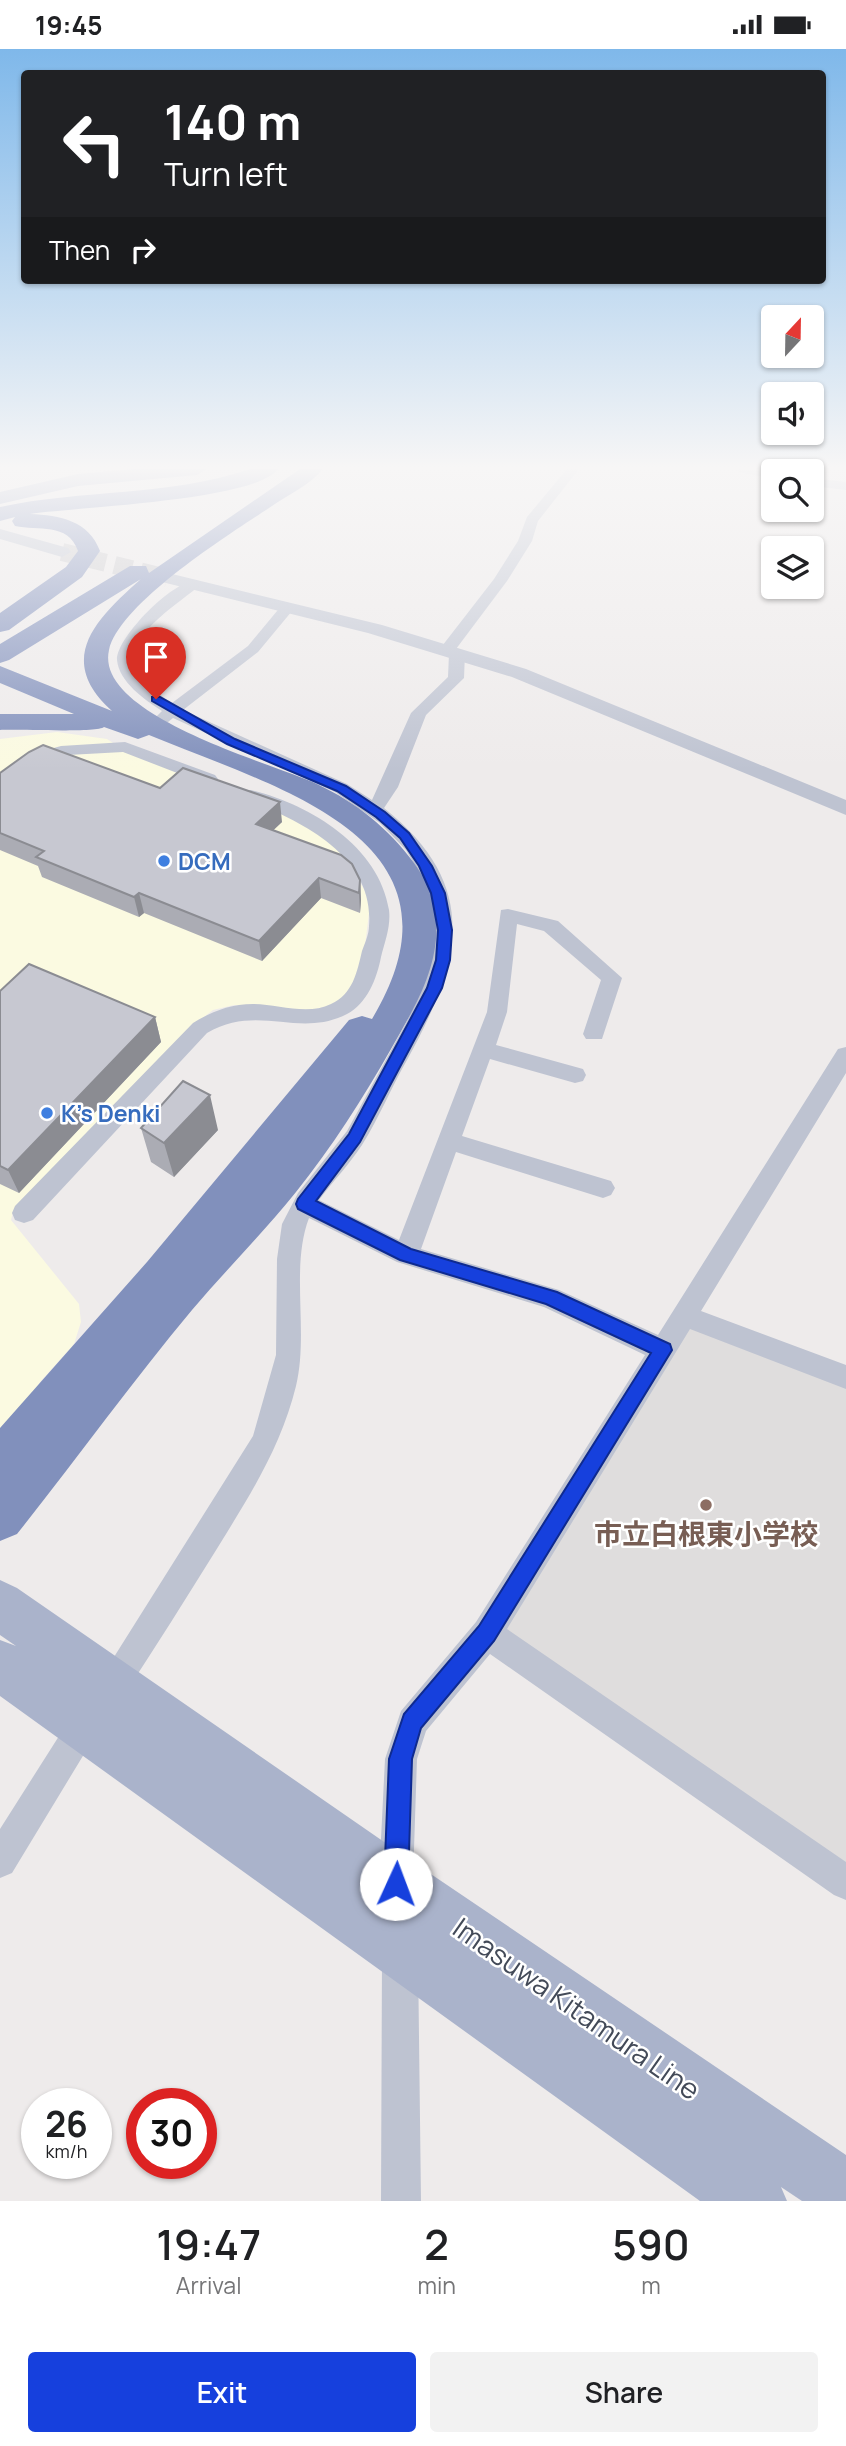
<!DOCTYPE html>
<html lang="en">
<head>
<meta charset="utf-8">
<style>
  :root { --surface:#fff; --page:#f2f2f2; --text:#202124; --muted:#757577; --accent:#1640dd }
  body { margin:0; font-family:Manrope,"Noto Sans JP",sans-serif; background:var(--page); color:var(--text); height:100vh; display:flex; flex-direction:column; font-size:26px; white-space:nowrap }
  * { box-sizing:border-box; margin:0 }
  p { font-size:23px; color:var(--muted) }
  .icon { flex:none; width:38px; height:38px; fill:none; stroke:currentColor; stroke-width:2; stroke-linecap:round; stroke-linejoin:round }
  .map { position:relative; height:2152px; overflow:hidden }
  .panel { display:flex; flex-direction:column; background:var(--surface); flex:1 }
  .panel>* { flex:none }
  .banner { position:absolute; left:21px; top:21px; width:805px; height:214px; border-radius:7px; box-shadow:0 2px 5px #0004; background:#202124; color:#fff; overflow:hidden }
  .needle { width:46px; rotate:22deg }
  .tools { position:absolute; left:761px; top:256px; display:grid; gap:14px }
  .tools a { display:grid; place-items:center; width:63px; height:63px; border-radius:7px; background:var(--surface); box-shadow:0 2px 5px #0004; font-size:35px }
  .speed { position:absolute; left:21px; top:2039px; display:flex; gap:14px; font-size:35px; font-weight:700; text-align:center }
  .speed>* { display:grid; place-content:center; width:91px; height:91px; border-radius:50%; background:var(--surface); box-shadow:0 2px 5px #0004; line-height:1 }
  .speed small { font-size:18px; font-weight:400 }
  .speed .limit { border:10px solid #d22; background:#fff; color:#111 }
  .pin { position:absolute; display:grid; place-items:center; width:60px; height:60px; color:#fff; margin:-72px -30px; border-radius:50% 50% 50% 0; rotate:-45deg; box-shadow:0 0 7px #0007 }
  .pin .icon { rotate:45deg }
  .me { position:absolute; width:77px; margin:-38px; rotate:2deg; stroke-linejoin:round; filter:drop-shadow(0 0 5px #0008) }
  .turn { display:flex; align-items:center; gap:24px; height:147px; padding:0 28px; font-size:32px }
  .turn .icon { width:91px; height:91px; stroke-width:2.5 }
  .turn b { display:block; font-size:49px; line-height:60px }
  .then { display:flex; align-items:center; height:66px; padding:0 28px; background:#0003; gap:14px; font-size:26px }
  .eta { display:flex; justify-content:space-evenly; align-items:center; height:119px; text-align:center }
  .eta b { font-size:42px; font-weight:600; line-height:49px }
  .button { display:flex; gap:14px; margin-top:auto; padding:14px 28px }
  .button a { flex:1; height:80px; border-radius:7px; background:var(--accent); color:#fff; font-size:28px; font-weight:600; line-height:80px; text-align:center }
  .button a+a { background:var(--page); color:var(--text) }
  .status { display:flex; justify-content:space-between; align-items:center; height:49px; padding:0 35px; background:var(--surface); direction:ltr }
  .status svg { height:19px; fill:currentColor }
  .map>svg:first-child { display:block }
</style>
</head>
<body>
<div class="status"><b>19:45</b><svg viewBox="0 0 49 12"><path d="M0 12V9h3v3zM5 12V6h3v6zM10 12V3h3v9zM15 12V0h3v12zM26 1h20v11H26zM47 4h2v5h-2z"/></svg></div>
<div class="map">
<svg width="846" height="2152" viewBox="0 0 846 2152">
  <rect width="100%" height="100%" fill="#eeebeb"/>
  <path fill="#fbfae1" d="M57,683L107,690L130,705L283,764L321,786L339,802L364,840L370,856L361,929L335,956L310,961L234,956L213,961L200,971L13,1163L11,1171L79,1255L81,1273L74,1295L40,1333L12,1381L0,1390V690Z"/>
  <path fill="#dfdddd" d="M685,1267L846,1328V1821L487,1584Z"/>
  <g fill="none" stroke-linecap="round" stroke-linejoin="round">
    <path stroke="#cccbce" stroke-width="18" stroke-dasharray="18 9" stroke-linecap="butt" d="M62,503L167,529"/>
    <path fill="#bec3d1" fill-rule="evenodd" d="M567,420H579L538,472L532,492L507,532L456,600L465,604L464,629L426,666L398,738L384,759C483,838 460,914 407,1011C391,1039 379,1069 362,1096C349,1116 333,1132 319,1151L399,1191L487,963L501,861L508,860L558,872L622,929L602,990H586L583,985L601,931L544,882L517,875L507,963L496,996L583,1020L586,1026L583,1032L575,1034L490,1010L462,1087L611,1132L615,1139L611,1146L603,1149L456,1103L421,1200L559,1241L658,1286L838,1000L846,998V1024L701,1262L846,1316V1340L690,1280L507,1580L846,1813V1851L834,1846L490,1605L426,1682L417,1710L413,1830L408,1842L396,1847L384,1842L379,1830L385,1710L401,1662L476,1573L645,1306L544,1258L397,1213L309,1169C290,1219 309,1283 296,1337C281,1398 250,1446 218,1498C187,1548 156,1597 124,1646L113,1651L102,1646L97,1635L253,1387L276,1306L277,1210L282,1175L298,1144L347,1082L406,974L425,933L434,891L433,868L422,828L406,801L380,774L335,743L173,669L168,673H156L154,670L162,662C145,651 119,633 117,611C116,588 177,527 198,532V538C151,575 97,607 172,654L248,597L282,556H292V562L258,603L183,661L347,735L372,751L411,664L448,628L449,605L439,601L494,530L518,492L527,468Z
      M737,420L774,422V430L739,423Z
      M812,429L846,433V441L812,437Z
      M125,693L215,726L218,730L209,735L203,734L123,703L68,706L44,713L0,739V726L32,705L61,697Z
      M251,741C308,755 379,796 389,861C391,877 385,892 381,908C377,929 367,955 347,965C298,990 259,954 207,984L33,1171L24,1174L15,1171L12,1164L15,1157L193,974C211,963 230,955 253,955C278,955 307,967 331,955C353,945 357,923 362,902C365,894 369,885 369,877C375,806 299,771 245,750L242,746L245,742Z
      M84,1660L95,1665L100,1676L95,1687L12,1824L0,1829V1780L73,1665Z
      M400,1889L413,1894L418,1907L421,2152H381L382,1907L387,1894Z"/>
    <path fill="#bec3d1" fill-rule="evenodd" d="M0,480L68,499L71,503L62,508L0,490Z
      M168,524L382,576L526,620L846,751V766L512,628L368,584L162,533L159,529Z"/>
    <path fill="#aab3cb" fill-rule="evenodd" d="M0,1531L17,1539L416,1815L846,2106V2152H802L781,2138L787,2152H700L0,1647V1591L16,1597L0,1586Z"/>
    <path fill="#96a2c4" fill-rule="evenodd" d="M133,420H207L197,426L78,437L0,455V443L78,425Z"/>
    <path fill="#8190bc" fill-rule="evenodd" d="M250,420H278C255,452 74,458 30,465C60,466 89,472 100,502L82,528L9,581L0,583V564L66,518L78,502C68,473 38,482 15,477L12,472L15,468L0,472V458C83,440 168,448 250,420Z
      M300,420H323C310,436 286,447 269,459C228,486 120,554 109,601C94,667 272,714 317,735C357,754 388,779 414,814C422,826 432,839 434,854C445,910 417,954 391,1000C362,1051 332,1098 296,1143C263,1184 226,1221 192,1261C131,1334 76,1411 17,1485L0,1492V1379L147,1213L349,971L362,967L372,970C480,790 276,739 149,686L138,690L104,678C97,684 18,680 0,681V665H74L0,634V617L112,662C54,610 97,569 141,530L9,611L0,614V595L130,517H146L149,524Z"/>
  </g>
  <path fill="#abacb4" d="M0,724L160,739L282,773L273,781L360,831L361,851L360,864L321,849L262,912L144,864L139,868L42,828L38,817L0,801Z
    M0,942L155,968L161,993L19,1144L0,1135Z
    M141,1079L218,1081L174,1128L151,1113Z"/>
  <path fill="#8b8c92" d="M280,753L282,773L259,795L256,775Z
    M319,829L321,849L262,912L259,892Z
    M360,831L361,851L360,864L359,844Z
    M139,844L144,864L139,868L134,848Z
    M155,968L161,993L19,1144L8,1121Z
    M210,1046L218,1081L174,1128L164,1094Z"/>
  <path fill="#c7c8d1" stroke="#8b8c92" stroke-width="2" d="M43,696L160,739L183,719L280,753L256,775L341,806L352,815L360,831L359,844L319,829L259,892L139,844L134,848L36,808L44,802L0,784V724L29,703Z
    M29,915L155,968L8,1121L0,1117V942Z
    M183,1032L210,1046L164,1094L141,1079Z"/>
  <linearGradient id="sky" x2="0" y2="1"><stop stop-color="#7fb8ea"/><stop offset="0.58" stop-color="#f7f6f6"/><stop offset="1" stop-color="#f7f6f6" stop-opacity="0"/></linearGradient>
  <rect width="846" height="721" fill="url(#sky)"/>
  <path fill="#1640dd" stroke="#0e2a90" stroke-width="2" d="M152,648H160L235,690L346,737L385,763L409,784L432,817L445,844L452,881L450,911L442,939L360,1093L316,1152L411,1200L557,1243L670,1295L672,1301L494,1592L421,1679L412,1710L408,1835L405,1843L396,1847L387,1843L384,1835L389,1710L404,1665L479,1577L651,1304L546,1255L400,1211L298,1160L296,1155L298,1150L349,1085L427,939L436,911L438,881L431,844L419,817L400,789L376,768L337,742L227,695L152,652Z"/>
  <g fill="#3f7fe0" stroke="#fff" stroke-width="2.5">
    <circle cx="164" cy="812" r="7"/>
    <circle cx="47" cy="1064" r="7"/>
  </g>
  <circle fill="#8d6e63" stroke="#fff" stroke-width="2.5" cx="706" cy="1456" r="7"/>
  <g text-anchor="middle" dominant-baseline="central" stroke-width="5" stroke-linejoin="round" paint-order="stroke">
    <g font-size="23" font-weight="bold" fill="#366cbe" stroke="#fff" text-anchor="start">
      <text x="178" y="812">DCM</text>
      <text x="61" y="1064">K's Denki</text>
    </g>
    <g font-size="28" font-weight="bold" fill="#785e54" stroke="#fff">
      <text x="706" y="1484">市立白根東小学校</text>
    </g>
    <g font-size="28" fill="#434a58" stroke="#fff">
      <text transform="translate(577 1959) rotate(35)">Imasuwa Kitamura Line</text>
    </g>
  </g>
</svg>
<div class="tools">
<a><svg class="needle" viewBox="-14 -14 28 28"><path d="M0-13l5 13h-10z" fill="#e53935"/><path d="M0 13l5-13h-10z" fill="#757577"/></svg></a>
<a><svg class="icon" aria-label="sound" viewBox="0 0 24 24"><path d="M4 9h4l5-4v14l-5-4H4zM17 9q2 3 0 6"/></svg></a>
<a><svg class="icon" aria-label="search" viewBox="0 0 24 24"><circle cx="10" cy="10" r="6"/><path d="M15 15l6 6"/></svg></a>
<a><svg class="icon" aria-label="layers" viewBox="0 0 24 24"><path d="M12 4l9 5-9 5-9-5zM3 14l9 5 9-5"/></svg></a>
</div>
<div class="speed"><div>26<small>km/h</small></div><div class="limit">30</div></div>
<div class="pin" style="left:156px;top:650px;background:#d93025"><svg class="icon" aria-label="arrive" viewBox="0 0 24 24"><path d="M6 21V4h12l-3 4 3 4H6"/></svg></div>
<svg class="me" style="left:396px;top:1835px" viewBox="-20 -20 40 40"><circle r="19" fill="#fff"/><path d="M0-13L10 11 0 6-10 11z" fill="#1640dd"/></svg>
<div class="banner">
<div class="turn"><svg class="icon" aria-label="left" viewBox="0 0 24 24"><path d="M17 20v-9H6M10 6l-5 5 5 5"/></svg><div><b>140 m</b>Turn left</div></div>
<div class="then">Then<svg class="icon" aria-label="right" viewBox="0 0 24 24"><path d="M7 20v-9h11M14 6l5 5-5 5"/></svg></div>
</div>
</div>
<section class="panel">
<div class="eta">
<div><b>19:47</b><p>Arrival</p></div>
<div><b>2</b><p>min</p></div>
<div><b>590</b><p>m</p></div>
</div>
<div class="button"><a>Exit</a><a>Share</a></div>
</section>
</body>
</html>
